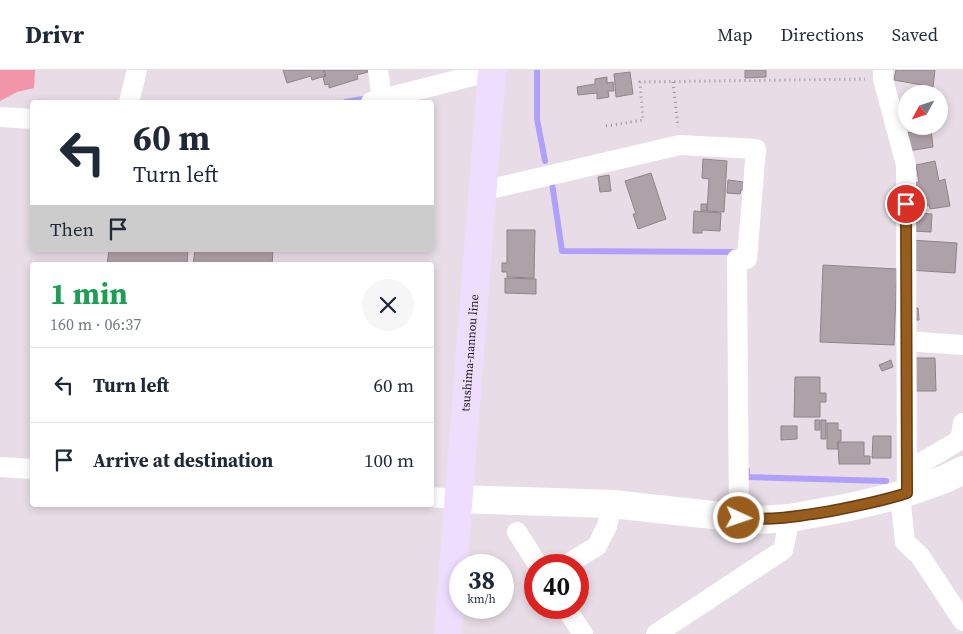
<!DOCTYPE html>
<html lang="en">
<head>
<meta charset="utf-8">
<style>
  :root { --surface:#fff; --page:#f6f6f7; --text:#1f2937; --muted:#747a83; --line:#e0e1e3 }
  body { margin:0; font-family:"Source Serif 4",serif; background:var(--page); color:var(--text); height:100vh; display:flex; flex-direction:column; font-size:19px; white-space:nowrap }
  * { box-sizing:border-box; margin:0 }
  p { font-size:16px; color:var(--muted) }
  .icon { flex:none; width:28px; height:28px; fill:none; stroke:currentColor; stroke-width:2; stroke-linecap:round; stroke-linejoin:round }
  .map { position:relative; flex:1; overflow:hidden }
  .side { position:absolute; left:30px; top:192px; width:404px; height:245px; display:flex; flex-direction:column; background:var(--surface); border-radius:5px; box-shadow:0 2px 8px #0003 }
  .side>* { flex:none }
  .hud { position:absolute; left:30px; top:30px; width:404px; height:152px; border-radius:5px; box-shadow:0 2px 8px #0003; background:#fff; color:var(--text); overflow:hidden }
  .needle { width:32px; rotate:230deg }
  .controls { position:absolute; left:898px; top:15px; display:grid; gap:10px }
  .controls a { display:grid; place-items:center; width:50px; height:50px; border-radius:50%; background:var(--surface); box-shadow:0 2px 8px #0003; font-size:25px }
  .speed { position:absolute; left:449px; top:484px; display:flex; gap:10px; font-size:25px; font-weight:700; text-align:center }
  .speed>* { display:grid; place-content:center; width:65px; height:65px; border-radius:50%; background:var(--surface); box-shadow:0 2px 8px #0003; line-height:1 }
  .speed small { font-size:12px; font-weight:400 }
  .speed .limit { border:8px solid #d22; background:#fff; color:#111 }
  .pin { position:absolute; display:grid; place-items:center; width:42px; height:42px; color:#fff; margin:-21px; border:2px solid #fff; border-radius:50%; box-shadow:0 1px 5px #0007 }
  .me { position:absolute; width:55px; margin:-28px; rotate:93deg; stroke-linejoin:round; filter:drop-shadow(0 0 4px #0008) }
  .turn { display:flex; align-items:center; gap:18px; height:105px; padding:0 20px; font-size:22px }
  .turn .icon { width:65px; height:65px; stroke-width:2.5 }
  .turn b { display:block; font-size:35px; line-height:42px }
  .then { display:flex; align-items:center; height:48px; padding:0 20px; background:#0003; gap:10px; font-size:19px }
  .round { display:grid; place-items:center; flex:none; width:52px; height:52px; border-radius:26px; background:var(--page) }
  .summary { display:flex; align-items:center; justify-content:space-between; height:85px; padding:0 20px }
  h1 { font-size:30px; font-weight:700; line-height:38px; color:#1e9e55 }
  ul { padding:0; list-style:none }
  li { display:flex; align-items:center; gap:15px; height:75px; padding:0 20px; border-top:1px solid var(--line) }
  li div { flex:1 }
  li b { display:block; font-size:19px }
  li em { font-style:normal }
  header { display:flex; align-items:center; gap:30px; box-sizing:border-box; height:70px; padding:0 25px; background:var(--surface); border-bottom:1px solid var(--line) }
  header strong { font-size:24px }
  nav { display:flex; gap:28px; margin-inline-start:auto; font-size:18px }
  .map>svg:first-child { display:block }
</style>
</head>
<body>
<header>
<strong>Drivr</strong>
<nav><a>Map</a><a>Directions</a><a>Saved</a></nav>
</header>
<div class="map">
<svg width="963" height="564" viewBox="0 0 963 564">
  <rect width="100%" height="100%" fill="#e8dde7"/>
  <path fill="#f295a8" d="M0,0H35L34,18L17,22L0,31Z"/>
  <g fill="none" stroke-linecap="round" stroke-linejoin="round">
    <path stroke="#b1a0f9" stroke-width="6" d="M537,0V49L545,91
      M345,32L369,28
      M552,113L562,181L737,182
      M747,400V407L886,411"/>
  </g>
  <path fill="#aea1a7" stroke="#908389" d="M283,0H323L325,6L312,10L311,6L287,13Z
    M324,0H367L368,2L357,5L358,9L329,18V14L325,15L323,7L326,6Z
    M745,0H766V7L745,8Z
    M896,0H935L933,17L894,10Z
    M630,2L633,24L616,27L614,4Z
    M607,7V13L613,12L614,21H608L609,27L597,29V23L578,25L577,17L595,14V9Z
    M903,34H906V52H902Z
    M931,60L933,77L908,81L905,63Z
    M703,89L727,91L724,142L707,141L709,109L702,108Z
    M935,91L939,111L945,109L950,136L930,139L929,135L921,137L919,124L915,125L913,113L919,112L916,95Z
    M651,103L666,149L638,159L633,144H636L625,111Z
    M609,105L611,121L600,122L598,107Z
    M728,110L744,112L743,120H741L740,124L727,123Z
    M701,134H707V141H701Z
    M694,141L721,143L720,161L702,160V163H693Z
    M913,143L932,144L931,162L912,161Z
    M507,160H535L534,208L507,207V202H502V193H507Z
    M911,170L957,173L955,203L909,200Z
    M109,180H188L187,195H107Z
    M195,180H273L272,195H193Z
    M823,195L897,199L894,275L820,272Z
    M505,208L536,209V224L505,223Z
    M910,238H918L919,250H910Z
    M912,288H935L936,321H912Z
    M891,290L893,297L882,301L879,295Z
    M795,307H820V323H826V332H820V347H794Z
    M815,350H820V360H815Z
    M821,350H826V369H821Z
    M827,353H838V360H841V371H838V379H827Z
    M781,356H797V369L781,370Z
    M873,366H891V388H872Z
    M838,372H864V386H870V394H839Z"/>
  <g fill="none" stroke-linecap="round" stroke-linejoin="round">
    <path stroke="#9b929a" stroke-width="3" stroke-dasharray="1 4" stroke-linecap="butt" d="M673,12L678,57
      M606,56L643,50L640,12L865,9"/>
    <path stroke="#fff" stroke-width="20" d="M378,0L382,30
      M883,0V9L906,95L907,423
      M129,32L137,0
      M371,32L472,6L492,5
      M0,47L32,49
      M482,121L680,75L756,79L747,189H737L739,448
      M906,271L963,275
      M0,397L32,399
      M907,401L955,373L961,367L963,353
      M900,425L905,472L920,486L963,551
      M431,427L458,429
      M517,462L538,495
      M566,495L597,476L607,456L612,434
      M566,538L583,564
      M656,564L783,480L790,448"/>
    <path stroke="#fff" stroke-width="28" d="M458,429L612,434L758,450L790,448L850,437L900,425L945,409L963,400"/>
    <path stroke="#efddfd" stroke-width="28" id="s1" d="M448,564L492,0"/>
  </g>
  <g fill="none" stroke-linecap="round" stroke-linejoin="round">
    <defs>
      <path id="route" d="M739,448C771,451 800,446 831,441C857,436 883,431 907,423L906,134"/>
    </defs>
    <use href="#route" stroke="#633c13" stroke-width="12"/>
    <use href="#route" stroke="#985d1d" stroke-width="9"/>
  </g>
  <g text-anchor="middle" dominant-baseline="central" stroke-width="4.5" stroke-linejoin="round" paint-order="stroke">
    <g font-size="12" fill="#1a161a" stroke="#f6eaf4">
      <text stroke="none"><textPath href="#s1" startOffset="282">tsushima-nannou line</textPath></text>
    </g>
  </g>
</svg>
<div class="controls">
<a><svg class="needle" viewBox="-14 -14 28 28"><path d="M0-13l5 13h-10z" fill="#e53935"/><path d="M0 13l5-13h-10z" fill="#747a83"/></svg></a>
</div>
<div class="speed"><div>38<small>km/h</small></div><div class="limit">40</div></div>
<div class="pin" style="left:906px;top:134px;background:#d93025"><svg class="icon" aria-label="arrive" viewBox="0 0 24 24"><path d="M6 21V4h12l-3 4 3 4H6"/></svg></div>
<svg class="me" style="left:739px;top:448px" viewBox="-20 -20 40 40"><circle r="17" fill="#985d1d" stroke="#fff" stroke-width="3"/><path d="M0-11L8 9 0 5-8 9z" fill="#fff"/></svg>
<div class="hud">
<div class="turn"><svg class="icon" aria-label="left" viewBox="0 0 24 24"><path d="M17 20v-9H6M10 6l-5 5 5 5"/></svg><div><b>60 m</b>Turn left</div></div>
<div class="then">Then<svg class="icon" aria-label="arrive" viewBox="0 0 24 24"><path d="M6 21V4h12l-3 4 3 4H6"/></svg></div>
</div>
<section class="side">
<div class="summary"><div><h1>1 min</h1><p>160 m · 06:37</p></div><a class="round"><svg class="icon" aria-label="close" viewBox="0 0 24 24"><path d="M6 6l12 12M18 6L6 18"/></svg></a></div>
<ul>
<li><svg class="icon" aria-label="left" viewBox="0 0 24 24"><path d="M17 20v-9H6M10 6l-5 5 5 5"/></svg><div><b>Turn left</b></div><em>60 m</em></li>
<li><svg class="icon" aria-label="arrive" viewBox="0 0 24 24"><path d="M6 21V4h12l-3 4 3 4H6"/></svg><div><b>Arrive at destination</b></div><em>100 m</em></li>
</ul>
</section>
</div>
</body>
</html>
